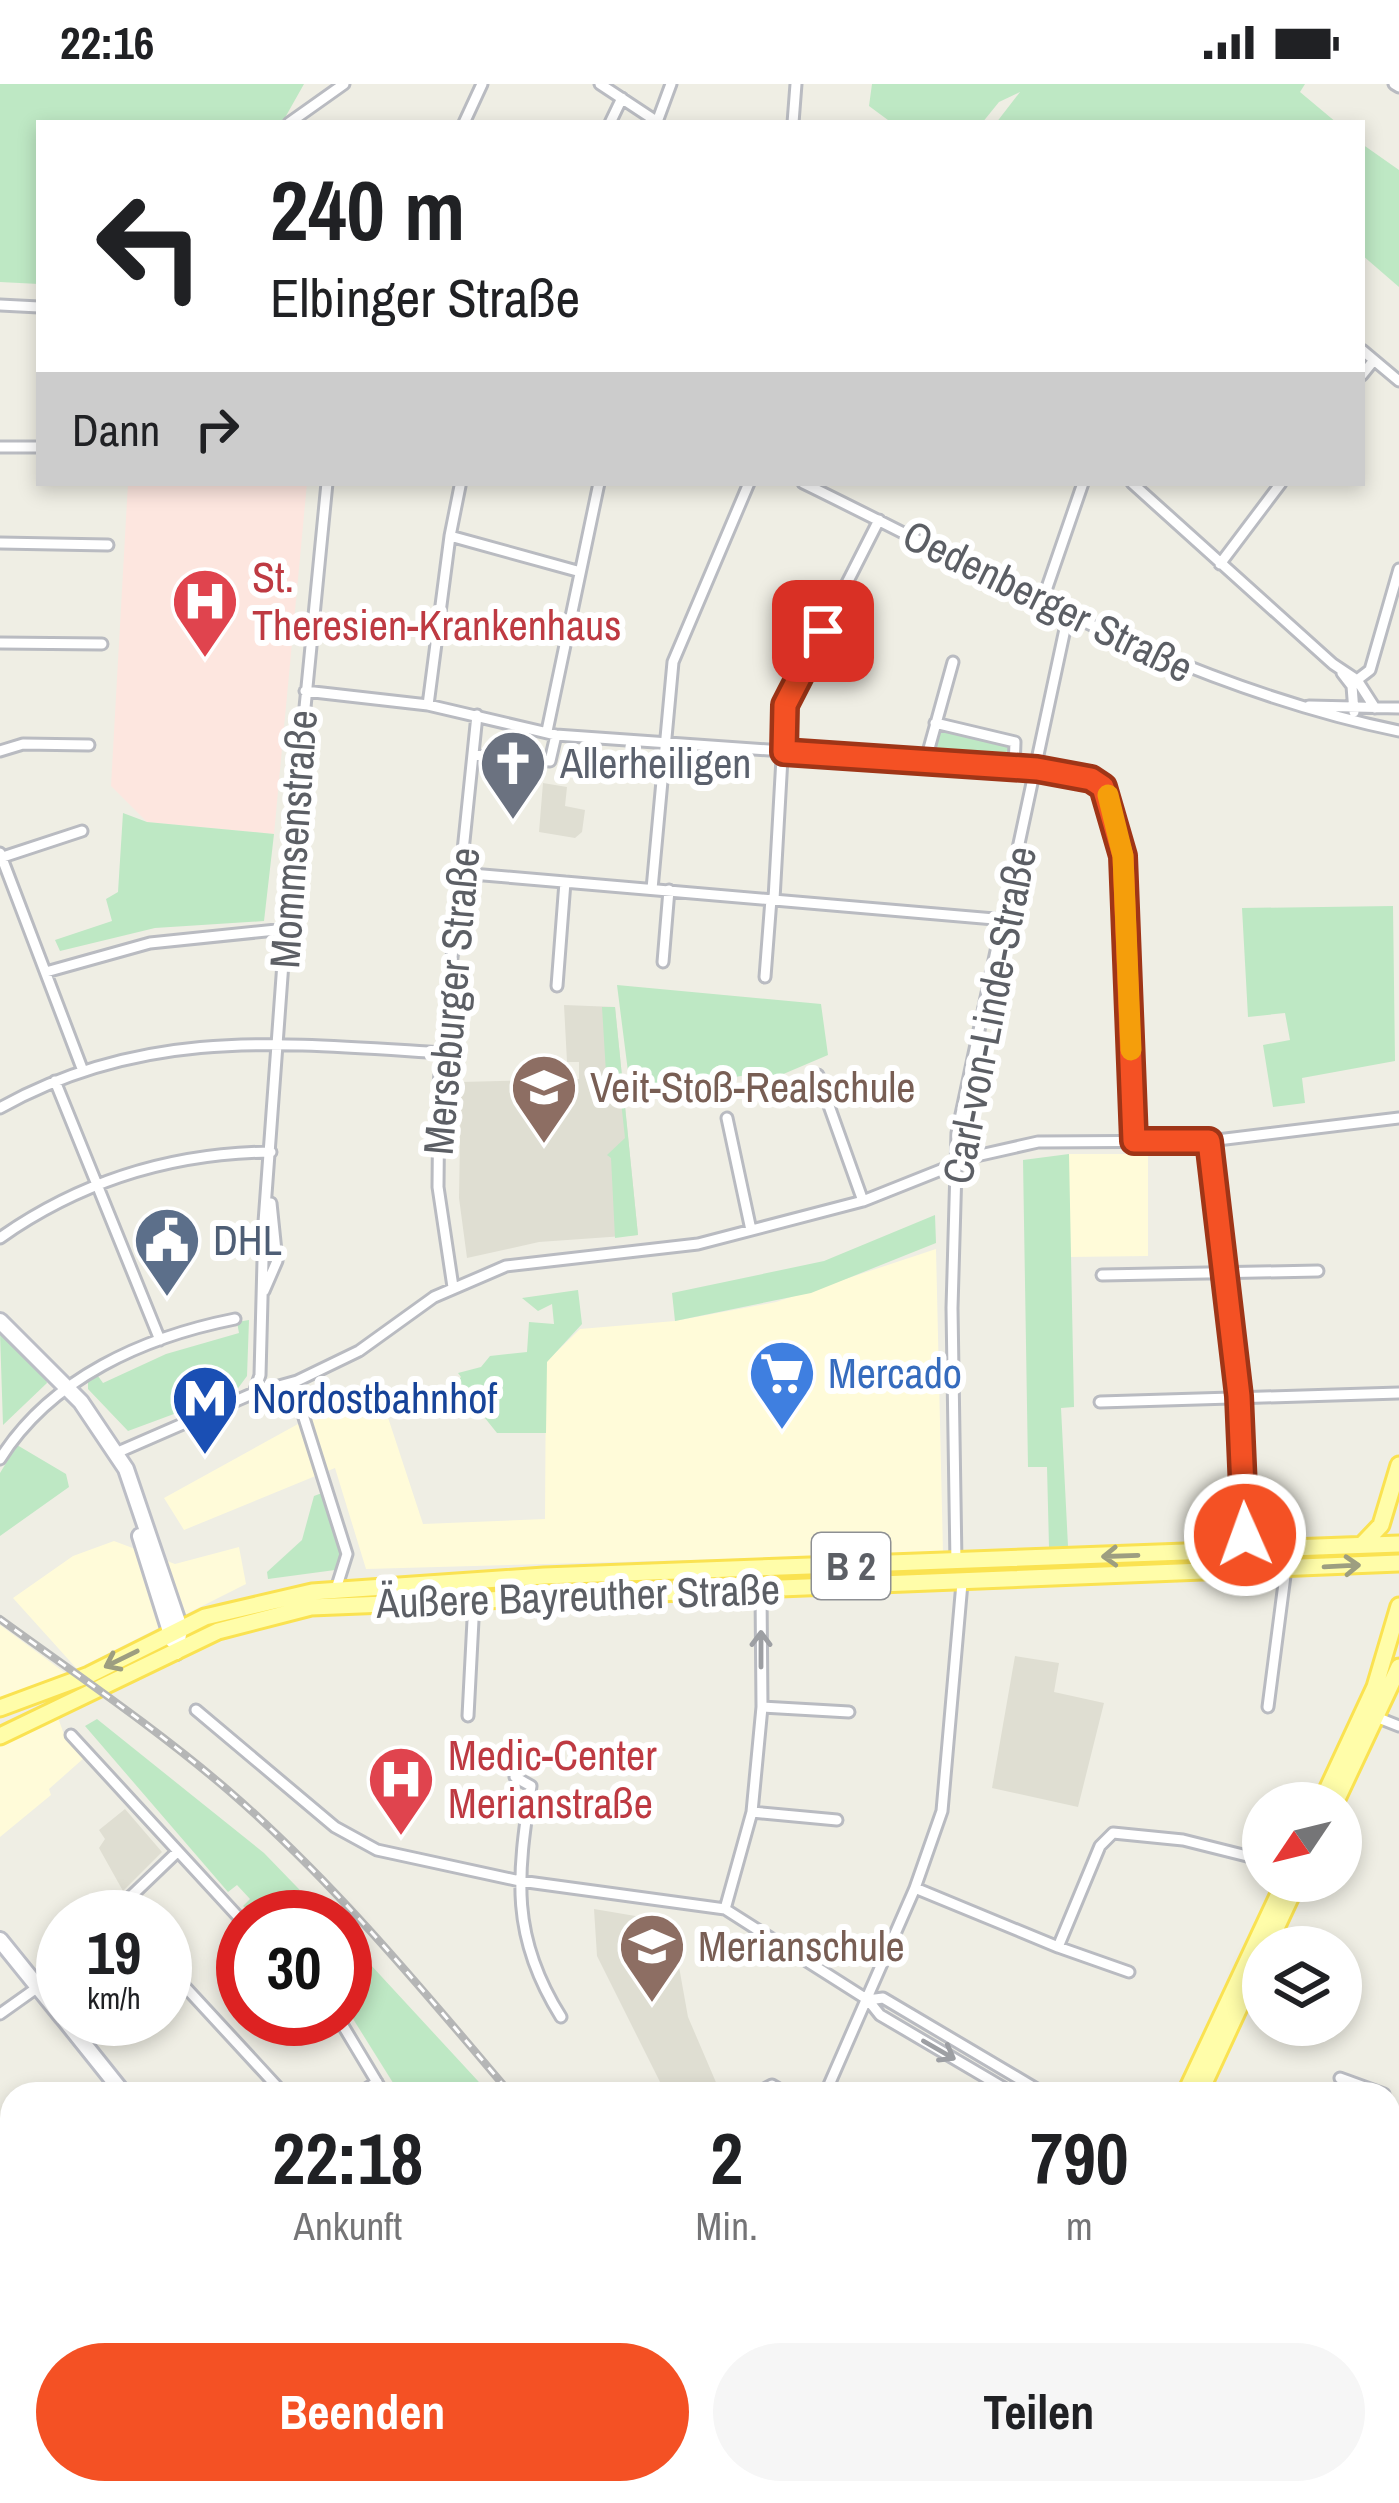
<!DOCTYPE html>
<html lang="de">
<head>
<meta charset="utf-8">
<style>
  :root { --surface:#fff; --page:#f6f6f6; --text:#202124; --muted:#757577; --accent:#f45124 }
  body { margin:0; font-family:"Archivo Narrow",sans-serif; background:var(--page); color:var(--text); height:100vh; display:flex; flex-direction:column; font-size:45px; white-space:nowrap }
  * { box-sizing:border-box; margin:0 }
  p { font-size:39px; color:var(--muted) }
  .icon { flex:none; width:66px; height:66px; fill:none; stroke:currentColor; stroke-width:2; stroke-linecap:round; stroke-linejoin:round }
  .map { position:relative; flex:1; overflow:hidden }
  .sheet { position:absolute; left:0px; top:1998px; width:1401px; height:423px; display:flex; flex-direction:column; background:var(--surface); border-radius:36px 36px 0 0; box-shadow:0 6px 18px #0003 }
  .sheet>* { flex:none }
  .top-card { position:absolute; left:36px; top:36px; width:1329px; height:366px; border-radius:0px; box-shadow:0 6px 18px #0003; background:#fff; color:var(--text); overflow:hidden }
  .needle { width:78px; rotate:235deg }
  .controls { position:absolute; left:1242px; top:1698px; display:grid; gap:24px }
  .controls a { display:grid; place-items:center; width:120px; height:120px; border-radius:50%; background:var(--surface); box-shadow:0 6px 18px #0003; font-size:60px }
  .speed { position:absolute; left:36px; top:1806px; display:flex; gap:24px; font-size:60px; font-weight:700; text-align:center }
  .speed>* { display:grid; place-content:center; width:156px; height:156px; border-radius:50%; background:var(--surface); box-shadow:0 6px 18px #0003; line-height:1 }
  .speed small { font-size:30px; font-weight:400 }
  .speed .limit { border:18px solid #d22; background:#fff; color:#111 }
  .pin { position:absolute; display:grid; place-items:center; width:102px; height:102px; color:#fff; margin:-51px; border-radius:24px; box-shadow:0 6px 18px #0006 }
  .me { position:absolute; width:132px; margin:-66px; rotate:358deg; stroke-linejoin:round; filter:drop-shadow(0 0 9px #0008) }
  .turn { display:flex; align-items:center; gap:42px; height:252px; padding:0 36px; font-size:54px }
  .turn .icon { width:156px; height:156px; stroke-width:2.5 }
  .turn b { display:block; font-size:84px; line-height:102px }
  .then { display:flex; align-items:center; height:114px; padding:0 36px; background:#0003; gap:24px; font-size:45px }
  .eta { display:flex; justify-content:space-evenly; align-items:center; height:204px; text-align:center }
  .eta b { font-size:72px; font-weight:800; line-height:84px }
  .button { display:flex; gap:24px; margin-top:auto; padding:24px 36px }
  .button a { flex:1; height:138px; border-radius:72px; background:var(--accent); color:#fff; font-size:48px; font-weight:800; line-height:138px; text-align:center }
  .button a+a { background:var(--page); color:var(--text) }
  .status { display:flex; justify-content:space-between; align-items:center; height:84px; padding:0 60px; background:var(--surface); direction:ltr }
  .status svg { height:33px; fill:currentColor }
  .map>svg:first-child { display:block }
</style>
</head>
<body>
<div class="status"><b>22:16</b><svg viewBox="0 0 49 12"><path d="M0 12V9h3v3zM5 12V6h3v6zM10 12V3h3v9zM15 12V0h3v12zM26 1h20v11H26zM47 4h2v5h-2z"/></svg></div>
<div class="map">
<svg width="1399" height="2419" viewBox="0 0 1399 2419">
  <rect width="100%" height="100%" fill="#efeee4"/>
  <path fill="#fffbd9" d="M1069,1070H1148V1172L1069,1173Z
    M936,1165L943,1469L366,1485L335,1384L184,1446L164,1414L376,1297L423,1440L545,1435L546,1278L580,1245L675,1237L776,1218Z
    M114,1457L175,1480L239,1463L246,1500L77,1585L13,1514L73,1472Z
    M0,1541L68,1591L0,1619Z
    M57,1631L65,1653L84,1674L49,1705L51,1711L0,1753V1659Z"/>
  <path fill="#dfded2" d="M543,699L567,703L565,722L585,726L582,748L575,754L539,748Z
    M564,921L615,923L638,1151L539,1158L467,1174L459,1114L461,998L579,995V978H567Z
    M1015,1572L1059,1579L1054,1608L1104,1619L1078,1723L992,1704Z
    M125,1725L162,1768L123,1807L99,1764L105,1755L99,1746Z
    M594,1825L671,1838L688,1933L721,2010H666L597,1872Z"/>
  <path fill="#fde6df" d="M128,399H307L274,750L147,738L111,702Z"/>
  <path fill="#bee8c4" d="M0,0H304L282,39H39V200L0,198Z
    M872,0H1305L1300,8L1337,39H996L1020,8L999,18L982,39H892L869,22Z
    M1362,60L1399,86V203L1362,171Z
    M944,645L1009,663V680L932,673L938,647Z
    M123,729L147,738L274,750L264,837L155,844L60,867L55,856L112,837L106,815L118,808Z
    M1393,822L1395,977L1302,994L1305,1019L1273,1023L1263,961L1290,956L1285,929L1248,933L1242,824Z
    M617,901L821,920L828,971L774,994L764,988L631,1011Z
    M602,923H615L638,1151L615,1154L611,1074L607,1071L625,1054L618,990L606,989Z
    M1069,1070L1074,1323L1061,1324L1068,1462L1049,1463L1047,1383H1028L1023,1076Z
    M935,1131L936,1159L811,1209L675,1237L672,1209L824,1177Z
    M578,1206L582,1240L547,1278L546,1349H497L456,1298L461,1293L458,1289L481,1283L490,1272L527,1268L529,1238L554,1240L552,1220L538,1227L522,1214Z
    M249,1236L247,1292L236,1307L128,1347L88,1305V1298L98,1292L103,1299L166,1270L239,1249L237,1238Z
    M0,1249L44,1289L47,1299L3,1341Z
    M17,1361L66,1390L69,1403L0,1452V1389Z
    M322,1409L342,1472L335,1486L268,1495L267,1488L302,1456L314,1412Z
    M1175,1475V1480L1160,1481L752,1502V1490Z
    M97,1635L264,1769L326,1833H256L243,1822L250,1815L237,1801L228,1808L85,1642Z
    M345,1853L490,2010H400L345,1922Z
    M12,2333V2409H216L223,2419H0V2341Z
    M470,2409H785L773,2419H477Z"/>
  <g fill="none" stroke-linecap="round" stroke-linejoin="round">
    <defs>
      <path id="street" d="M600,0L659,39
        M1394,0L1399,3
        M657,38L671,0
        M289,39L344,0
        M464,39L482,0
        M610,39L622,14
        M793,39L796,0
        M0,221L39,223
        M1362,266L1399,297
        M1362,291L1374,276
        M0,363H39
        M803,399C998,494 1185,603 1399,647
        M1132,399L1333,580L1357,596L1375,624
        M450,452L460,402
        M0,459L108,461
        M1220,480L1281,399
        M1042,518L1083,399
        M0,559L102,560
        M1342,589L1352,602L1354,628
        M1357,596L1370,586L1399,485
        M305,607L428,621L556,651L1037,685L1098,698C1138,739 1132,990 1134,1057
        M428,621L450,452L577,487
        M1309,622L1399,624
        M935,639L1015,658L1014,685
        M547,647L599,399
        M0,667L23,660L89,661
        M473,671L550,677L556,651
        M925,679L953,578
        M0,769L83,987
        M0,774L82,747
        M460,789L1006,836
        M652,805L673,578L749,399
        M774,815L785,621L879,436
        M663,878L669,806
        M46,888L150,859L286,845
        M765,893L771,815
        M557,902L565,798
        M818,991L863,1117
        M55,997L160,1256
        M0,1024C145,943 283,959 442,969
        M727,1034L751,1146
        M1209,1057L1239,1312L1245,1467
        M0,1154C81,1097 173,1069 271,1068
        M1102,1191L1318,1187
        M453,1203L438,1103L439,1000L477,631
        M264,1207L277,1177L271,1119
        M293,1299L347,1470L336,1505
        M254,1309L260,1291L264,1138L292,756L327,399
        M1100,1318L1399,1309
        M116,1369L254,1309L297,1297L359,1267L434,1213L506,1182L698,1160L863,1117L976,1072L1038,1058L1209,1057L1399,1034
        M0,1375C51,1294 144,1253 235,1235
        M956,1479L952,1224L957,1049L1068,531
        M762,1623L849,1628
        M1268,1623L1286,1484
        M196,1626L335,1743L377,1766L520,1797L725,1825L868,1916L880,1931L1014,2010
        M468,1632L474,1517
        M1376,1633L1399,1642
        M71,1651L243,1838
        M515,1693L531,1702C517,1793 510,1852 561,1933
        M752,1728L837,1736
        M915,1804L1058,1863L1100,1762L1113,1749L1183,1756L1263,1776
        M725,1825L752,1728L762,1623L761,1508
        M119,1833L125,1818L175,1770
        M1058,1863L1129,1888
        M165,1881L284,2010
        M868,1916L883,1914L1045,2010
        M0,1930L38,1903
        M339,1935L384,2010
        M1340,1994L1384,2010
        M358,2010L377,1998
        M755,2010L772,2001L787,2010
        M825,2010L915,1804L942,1727L962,1499
        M0,2077L12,2085
        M1389,2171L1399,2172
        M0,2248L12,2238
        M884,2409L892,2419
        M993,2409L1001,2419
        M1101,2409L1108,2419
        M338,2419L351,2409
        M1058,2419L1073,2409"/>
      <path id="secondary" d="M0,1237L81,1318L126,1385L180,1544L176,1568
        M140,1452L173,1557
        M0,1856L63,1934
        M64,1935L124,2010
        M448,2409L456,2419"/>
      <path id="primary" d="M1362,1461L1381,1441L1399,1381
        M0,1624L89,1591L205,1533L312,1508L544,1492L1399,1460
        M0,1652L218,1547L311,1523L1399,1479
        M1321,1719L1375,1603L1399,1522
        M1335,1719L1399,1583
        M1267,1863L1298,1797
        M1185,2010L1285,1797
        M1199,2010L1263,1872
        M1330,2409L1337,2419
        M1346,2409L1353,2419"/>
    </defs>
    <use href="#street" stroke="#b9bbc1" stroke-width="15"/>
    <use href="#secondary" stroke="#bcbec6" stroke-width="20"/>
    <use href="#primary" stroke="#fae251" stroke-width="21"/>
    <use href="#street" stroke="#fff" stroke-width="9"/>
    <use href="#secondary" stroke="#fff" stroke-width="14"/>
    <use href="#primary" stroke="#fffda9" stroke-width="15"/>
    <defs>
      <path id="rail" d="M0,1535C77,1591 157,1645 229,1707C333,1797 422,1905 511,2010
        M847,2409L855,2419"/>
    </defs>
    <use href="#rail" stroke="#b5b6b6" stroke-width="8"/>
    <use href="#rail" stroke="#fff" stroke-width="3" stroke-dasharray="9" stroke-linecap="butt"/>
  </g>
  <defs><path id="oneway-shaft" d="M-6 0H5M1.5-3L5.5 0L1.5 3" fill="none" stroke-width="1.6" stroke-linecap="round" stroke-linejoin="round" transform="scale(3)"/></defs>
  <g stroke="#9d9e80">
    <use href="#oneway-shaft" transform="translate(1120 1472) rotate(178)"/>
    <use href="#oneway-shaft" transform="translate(1342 1482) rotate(-3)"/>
    <use href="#oneway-shaft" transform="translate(121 1575) rotate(154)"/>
  </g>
  <g stroke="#9d9fa3">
    <use href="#oneway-shaft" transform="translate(761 1565) rotate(-90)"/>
    <use href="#oneway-shaft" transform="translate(939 1966) rotate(30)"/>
  </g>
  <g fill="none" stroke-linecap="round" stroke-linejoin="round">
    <defs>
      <path id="route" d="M823,547L785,621L784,668L1037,685L1091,695L1103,703L1123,772L1134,1057H1209L1239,1312L1245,1451"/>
    </defs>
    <use href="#route" stroke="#9f3517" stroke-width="30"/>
    <use href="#route" stroke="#f45124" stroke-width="21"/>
    <path stroke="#f59e0b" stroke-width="21" d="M1108,711L1123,772L1131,966"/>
  </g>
  <defs>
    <symbol id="hospital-pin" viewBox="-11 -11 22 30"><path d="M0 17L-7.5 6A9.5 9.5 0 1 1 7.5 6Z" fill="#e0444e" stroke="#fff"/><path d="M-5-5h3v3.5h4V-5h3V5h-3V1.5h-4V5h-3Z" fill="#fff"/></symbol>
    <symbol id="church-pin" viewBox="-11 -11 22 30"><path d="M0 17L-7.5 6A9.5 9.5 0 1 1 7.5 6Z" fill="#6b7280" stroke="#fff"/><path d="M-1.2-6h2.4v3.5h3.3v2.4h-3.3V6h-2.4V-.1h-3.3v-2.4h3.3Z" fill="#fff"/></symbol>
    <symbol id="school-pin" viewBox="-11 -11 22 30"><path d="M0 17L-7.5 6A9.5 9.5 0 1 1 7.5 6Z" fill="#8d6e63" stroke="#fff"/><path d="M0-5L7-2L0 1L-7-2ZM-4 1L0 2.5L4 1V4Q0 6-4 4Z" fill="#fff"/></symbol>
    <symbol id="civic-pin" viewBox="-11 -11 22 30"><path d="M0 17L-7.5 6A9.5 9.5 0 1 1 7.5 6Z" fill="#5c6f8a" stroke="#fff"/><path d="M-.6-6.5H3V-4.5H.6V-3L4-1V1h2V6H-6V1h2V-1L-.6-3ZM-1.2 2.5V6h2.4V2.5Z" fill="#fff"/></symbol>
    <symbol id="supermarket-pin" viewBox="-11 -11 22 30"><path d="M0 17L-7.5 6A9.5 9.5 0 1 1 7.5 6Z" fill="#3f7fe0" stroke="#fff"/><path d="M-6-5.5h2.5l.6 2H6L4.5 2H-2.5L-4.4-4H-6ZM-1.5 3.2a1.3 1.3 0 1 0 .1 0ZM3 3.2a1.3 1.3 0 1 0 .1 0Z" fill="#fff"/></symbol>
    <symbol id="metro-pin" viewBox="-11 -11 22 30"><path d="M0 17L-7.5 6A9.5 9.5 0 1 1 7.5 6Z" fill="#1a4fb4" stroke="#fff"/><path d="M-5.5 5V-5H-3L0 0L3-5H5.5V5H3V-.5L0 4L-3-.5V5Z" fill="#fff"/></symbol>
  </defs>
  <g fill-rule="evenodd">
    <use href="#hospital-pin" x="167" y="479" width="76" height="104"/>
    <use href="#church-pin" x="475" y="641" width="76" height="104"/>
    <use href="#school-pin" x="506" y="965" width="76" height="104"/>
    <use href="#civic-pin" x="129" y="1118" width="76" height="104"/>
    <use href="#supermarket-pin" x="744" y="1251" width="76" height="104"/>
    <use href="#metro-pin" x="167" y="1276" width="76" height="104"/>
    <use href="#hospital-pin" x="363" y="1657" width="76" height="104"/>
    <use href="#school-pin" x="614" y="1824" width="76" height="104"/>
  </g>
  <g text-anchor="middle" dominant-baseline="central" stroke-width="12" stroke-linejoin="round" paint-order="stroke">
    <rect fill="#fff" stroke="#8d8f93" stroke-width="3" x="812" y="1449" width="78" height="66" rx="9"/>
    <g font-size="39" font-weight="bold" fill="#5c5f65">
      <text x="851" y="1482">B 2</text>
    </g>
    <g font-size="42" fill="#be3a42" stroke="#fff" text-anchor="start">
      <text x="252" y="493">St.<tspan x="252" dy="48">Theresien-Krankenhaus</tspan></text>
      <text x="448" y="1671">Medic-Center<tspan x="448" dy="48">Merianstraße</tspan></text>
    </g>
    <g font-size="42" fill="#5c5f65" stroke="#fff">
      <text transform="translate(1048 517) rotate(26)">Oedenberger Straße</text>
      <text transform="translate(293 755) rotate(-86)">Mommsenstraße</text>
      <text transform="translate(451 917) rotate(-85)">Merseburger Straße</text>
      <text transform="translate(989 931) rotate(-79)">Carl-von-Linde-Straße</text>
      <text transform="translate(578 1512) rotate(-2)">Äußere Bayreuther Straße</text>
    </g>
    <g font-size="42" fill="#5b616d" stroke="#fff" text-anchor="start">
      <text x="560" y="679">Allerheiligen</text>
    </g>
    <g font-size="42" fill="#785e54" stroke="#fff" text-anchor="start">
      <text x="590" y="1003">Veit-Stoß-Realschule</text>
      <text x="698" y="1862">Merianschule</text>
    </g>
    <g font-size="42" fill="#4e5e75" stroke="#fff" text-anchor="start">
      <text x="213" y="1156">DHL</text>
    </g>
    <g font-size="42" fill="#366cbe" stroke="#fff" text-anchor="start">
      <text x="828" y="1289">Mercado</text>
    </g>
    <g font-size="42" fill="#164399" stroke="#fff" text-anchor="start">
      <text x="252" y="1314">Nordostbahnhof</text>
    </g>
  </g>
</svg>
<div class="controls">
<a><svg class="needle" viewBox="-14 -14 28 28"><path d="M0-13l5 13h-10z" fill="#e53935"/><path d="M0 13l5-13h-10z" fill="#757577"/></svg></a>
<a><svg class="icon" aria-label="layers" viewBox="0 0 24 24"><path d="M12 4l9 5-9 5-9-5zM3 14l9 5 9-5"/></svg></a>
</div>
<div class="speed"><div>19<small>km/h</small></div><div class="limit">30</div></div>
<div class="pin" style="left:823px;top:547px;background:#d93025"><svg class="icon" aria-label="arrive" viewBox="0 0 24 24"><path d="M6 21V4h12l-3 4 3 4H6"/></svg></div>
<svg class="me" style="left:1245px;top:1451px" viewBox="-20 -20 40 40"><circle r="17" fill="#f45124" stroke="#fff" stroke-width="3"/><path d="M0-11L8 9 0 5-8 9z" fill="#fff"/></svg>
<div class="top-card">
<div class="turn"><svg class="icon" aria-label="left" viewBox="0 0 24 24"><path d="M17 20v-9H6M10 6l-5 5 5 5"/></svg><div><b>240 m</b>Elbinger Straße</div></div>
<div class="then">Dann<svg class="icon" aria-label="right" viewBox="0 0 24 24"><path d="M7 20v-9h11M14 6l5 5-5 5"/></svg></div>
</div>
<section class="sheet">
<div class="eta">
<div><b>22:18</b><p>Ankunft</p></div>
<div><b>2</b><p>Min.</p></div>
<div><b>790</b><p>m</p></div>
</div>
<div class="button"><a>Beenden</a><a>Teilen</a></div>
</section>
</div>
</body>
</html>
